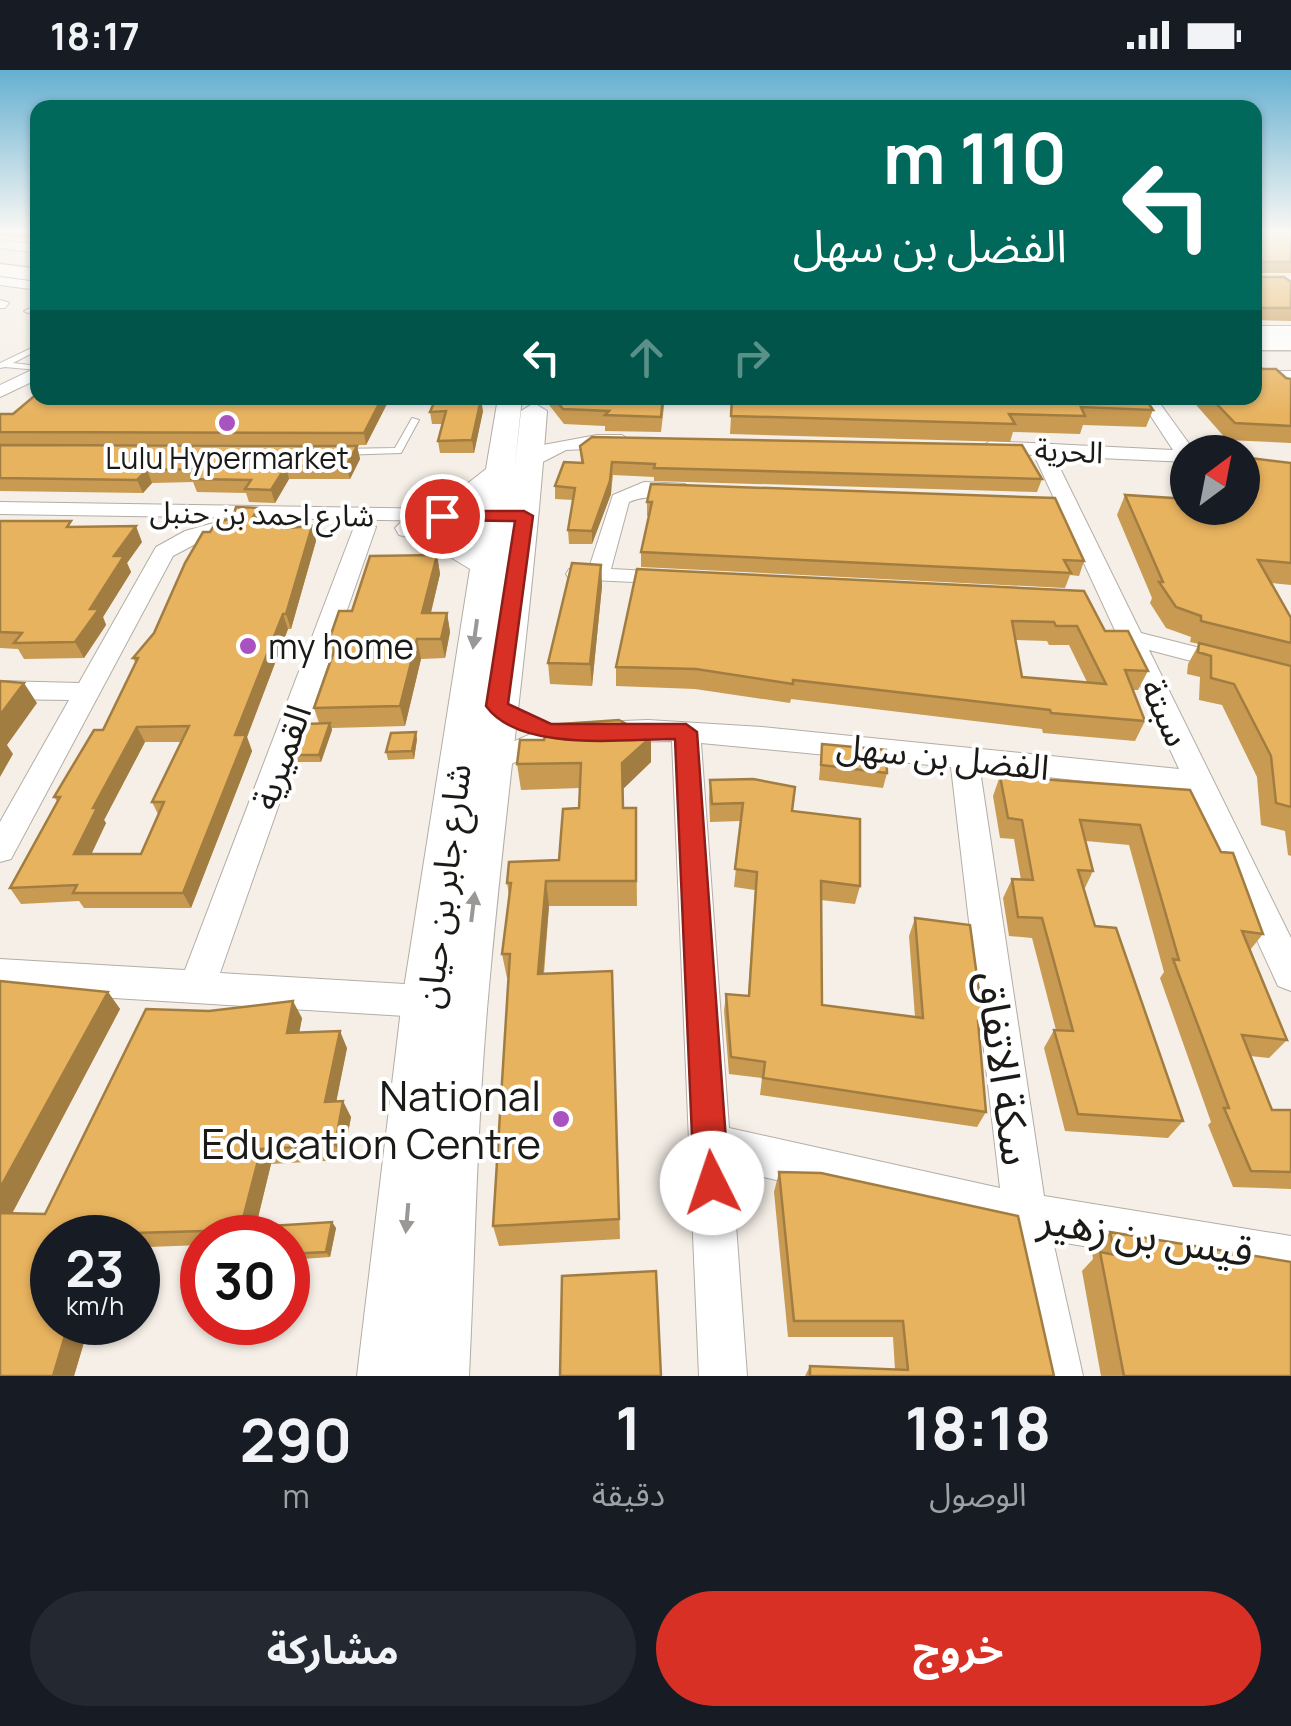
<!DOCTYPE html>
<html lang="ar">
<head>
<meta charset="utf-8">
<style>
  :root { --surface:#171b24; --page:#242831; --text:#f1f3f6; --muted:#9ea1a6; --accent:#d93025 }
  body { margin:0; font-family:Manrope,"Noto Sans Arabic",sans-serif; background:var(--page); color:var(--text); direction:rtl; height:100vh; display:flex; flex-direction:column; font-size:38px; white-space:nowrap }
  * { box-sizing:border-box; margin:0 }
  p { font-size:32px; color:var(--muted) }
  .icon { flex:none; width:55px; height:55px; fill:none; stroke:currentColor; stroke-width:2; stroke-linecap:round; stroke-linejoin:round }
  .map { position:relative; height:1306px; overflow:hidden; direction:ltr }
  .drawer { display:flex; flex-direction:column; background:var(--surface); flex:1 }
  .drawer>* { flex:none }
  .top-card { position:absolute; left:30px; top:30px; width:1232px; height:305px; border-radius:20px; box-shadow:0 2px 8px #0004; direction:rtl; background:#00695c; color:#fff; overflow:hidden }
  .needle { width:65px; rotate:32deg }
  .tools { position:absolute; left:1170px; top:365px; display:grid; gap:20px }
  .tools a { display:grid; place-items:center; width:90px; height:90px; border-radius:50%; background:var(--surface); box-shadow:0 2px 8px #0004; font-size:50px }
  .speed { position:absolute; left:30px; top:1145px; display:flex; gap:20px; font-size:50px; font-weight:700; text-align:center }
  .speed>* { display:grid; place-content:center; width:130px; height:130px; border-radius:50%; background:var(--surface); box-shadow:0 2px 8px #0004; line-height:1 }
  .speed small { font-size:25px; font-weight:400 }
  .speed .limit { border:15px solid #d22; background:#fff; color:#111 }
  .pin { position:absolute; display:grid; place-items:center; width:85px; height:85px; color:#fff; margin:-42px; border:5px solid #fff; border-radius:50%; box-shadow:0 2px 10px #0007 }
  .me { position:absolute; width:110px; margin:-55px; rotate:356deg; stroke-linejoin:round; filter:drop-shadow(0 0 8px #0008) }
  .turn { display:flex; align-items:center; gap:35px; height:210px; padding:0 30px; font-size:45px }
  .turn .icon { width:130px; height:130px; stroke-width:2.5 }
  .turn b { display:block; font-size:70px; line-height:85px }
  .lanes { display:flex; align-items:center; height:95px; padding:0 30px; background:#0003; justify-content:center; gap:50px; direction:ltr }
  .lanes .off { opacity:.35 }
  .eta { display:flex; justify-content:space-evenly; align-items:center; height:170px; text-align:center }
  .eta b { font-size:60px; font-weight:700; line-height:70px }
  .cta { display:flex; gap:20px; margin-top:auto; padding:20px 30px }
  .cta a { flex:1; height:115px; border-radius:60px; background:var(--accent); color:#fff; font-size:40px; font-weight:700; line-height:115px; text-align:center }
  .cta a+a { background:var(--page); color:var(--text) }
  .status { display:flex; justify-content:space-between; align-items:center; height:70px; padding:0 50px; background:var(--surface); direction:ltr }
  .status svg { height:28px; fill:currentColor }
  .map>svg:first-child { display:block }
</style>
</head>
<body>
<div class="status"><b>18:17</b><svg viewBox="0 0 49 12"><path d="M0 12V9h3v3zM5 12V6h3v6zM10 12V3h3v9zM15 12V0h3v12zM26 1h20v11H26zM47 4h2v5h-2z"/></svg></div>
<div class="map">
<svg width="1291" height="1306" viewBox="0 0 1291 1306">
  <rect width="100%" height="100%" fill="#f5efe7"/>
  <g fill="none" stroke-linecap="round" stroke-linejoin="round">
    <defs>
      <path id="lane" d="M0,230L7,232L9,233L5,238H0Z
        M38,235V240L28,243L24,241Z
        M38,275V280L13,293L38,296V300L5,297L0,298V293Z
        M412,348L419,350L401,383L339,385L334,382L339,379L395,378Z"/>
      <path id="street" d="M0,170L38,175V183L0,178Z
        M0,207L38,212V220L0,215Z
        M1255,256H1291V266H1255Z
        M38,297V309L0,327V315Z
        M1255,301H1291V311H1255Z
        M1139,328H1156L1195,382H1188V392L1054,386L1141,563L1291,601V617L1149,580L1291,868V921L1278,916L1189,722L980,700L1044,1126L1291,1166V1210L1053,1171L1083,1306H1035L1007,1162L732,1100L747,1306H699L672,671L572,673L549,677L489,704L479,701L475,694L479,687L542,659L572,653L648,650L762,657L1179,699L1034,385L990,383L981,377L990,371L1173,380ZM701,673L951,697L1000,1118L729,1058Z
        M597,365H622L631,371L622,377L566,380L529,399L519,393L543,375Z
        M644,412L685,414L695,420C681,431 652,422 629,432L611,499L670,502L678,504L681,509L678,514L569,509L566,504L569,499L589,498L613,425Z
        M0,432L513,440L523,446L513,452L0,444Z
        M228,449L239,455L235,459L201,471L173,486L11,789L0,792V752L69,630L0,629V611L79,613L156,477L185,461Z
        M365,451L376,457L220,903L438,916L451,920L456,932L451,944L438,948L0,921V889L185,900L354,457Z"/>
      <path id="secondary" d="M498,328H522L514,402L521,341L534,333L547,341C533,537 505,732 488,928C477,1054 475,1180 469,1306H357L402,931L470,499L424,471L399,465L395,458L402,451L399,446L403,440L449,428L486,399ZM481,432L474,474L446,457L425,452L471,440Z"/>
      <path id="primary" d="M0,194L38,199V211L0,206Z
        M1255,266H1291V280H1255Z"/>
    </defs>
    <use href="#lane" stroke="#b3ada6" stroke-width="2"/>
    <use href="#street" stroke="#b3ada6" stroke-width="2"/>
    <use href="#secondary" stroke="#b3ada6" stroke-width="2"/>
    <use href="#primary" stroke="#b3ada6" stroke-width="3"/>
    <use href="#lane" fill="#fff" fill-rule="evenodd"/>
    <use href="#street" fill="#fff" fill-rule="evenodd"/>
    <use href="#secondary" fill="#fff" fill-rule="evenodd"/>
    <use href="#primary" fill="#fff" fill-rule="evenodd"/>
  </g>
  <path fill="#c89a52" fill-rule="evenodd" d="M0,162H38V169L0,165Z
    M1255,162H1291V203H1256L1260,207L1291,212V251L1255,250Z
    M1262,299L1286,308L1291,309V373L1227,370L1190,328H1255Z
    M390,328L366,375L0,374V344Z
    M546,328H665L661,362L605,361V356L564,354L546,331Z
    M732,328H1145L1153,340L1146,357L1083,355L1080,364L1013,362L1010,372L730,364Z
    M465,329L483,341L474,383H440L438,371L443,354H432L430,342Z
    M0,375L357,376L360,389L350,409H289L275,433L249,432L246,423L197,422L193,412L152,413L143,423L0,421Z
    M580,376L1042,409L1037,422L654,411V407L613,405L611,424L592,474H569L568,460L573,430L555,429V416L581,393Z
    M1291,393V515L1271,513L1291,548V786L1288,785L1285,761L1261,755L1257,707L1222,635L1199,630L1200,607L1187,604L1188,594L1199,574L1190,572L1191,567L1166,558L1150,533L1152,528L1117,445L1125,425L1242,438Z
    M647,432L1084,491L1079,506L1070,505L1065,518L641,497V482L649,446H647Z
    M262,448L291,450L293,458L312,456L316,471L291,559H288L247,667L252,681L191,838H84L79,831L21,834L10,818L57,731L54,727L103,660L136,594L133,588L154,563L210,462ZM145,672H182L152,732L158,744L141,784H91L106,753L104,750Z
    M0,451L74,457L142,472L127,493L131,502L103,547L106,555L84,588L24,589L18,579L0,578Z
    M437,485L440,504L431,543H447L450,562L445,588L421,589L405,656L332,658V660L321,692H298L295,685L319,653L314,638L333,584L329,570L352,541Z
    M601,495L602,516L592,616L550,614L548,593Z
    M1084,521L1105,561L1148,601L1138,620H1132L1145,651L1135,671L1043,663L1042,659L791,629L790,633L695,619L616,616V597ZM1015,570L1047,571L1049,575H1069L1087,612L1022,607Z
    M651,667V692L623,719V738H636L637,836H549L544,904L612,901L620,1169L499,1176L493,1156L509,908H507L502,884L509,826L507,813L559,790L579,738L580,718L521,720L517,694Z
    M417,669L414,689L388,690L386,682Z
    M822,674L887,703L883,718L819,710Z
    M1000,706L1190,720L1263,864L1250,880L1287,970L1269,988L1250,986L1272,1040H1291V1119L1233,1117L1208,1055L1211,1052L1160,908L1164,902L1129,775L1086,771L1093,801L1084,820L1095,856L1183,1051L1168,1068L1065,1061L1044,978L1054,960H1056L1032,868L1009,866L1003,828L1012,809L1021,810L1014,769L1000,768L993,726Z
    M710,710L792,741L860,816L855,834L821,830L822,935L915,947L909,866L915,848L983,951L979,961L986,1042L977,1057L760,1025L762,1008L729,1004L724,941L726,924L748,926L755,820L734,817L741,751L710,752L709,728Z
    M0,911L108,922L120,939L12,1143L45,1144L302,948L299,963L347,978L336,1031L351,1047L343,1090L271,1094L253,1168H202V1175L148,1177L138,1168L52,1252H90L74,1306H0Z
    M779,1102L1054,1306H805L810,1296L895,1300L893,1267H788L774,1122Z
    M332,1152L336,1158L330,1187L288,1190V1168Z
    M1110,1162L1291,1306H1101L1082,1201L1093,1189L1092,1181Z"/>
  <path fill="#a27d42" d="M382,328H390L366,375L364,363Z
    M481,329L483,341L474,383L472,370Z
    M357,376L360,389L350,409L346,396Z
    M612,392L611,424L592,474V461Z
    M286,396L289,409L275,433L271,420Z
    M147,400L152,413L143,423L137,410Z
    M136,456L142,472L127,493L131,502L103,547L106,555L84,588L75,572L114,486Z
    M312,456L316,471L291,559L286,544Z
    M437,485L440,504L426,562L422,543Z
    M601,495L602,516L592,616L590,594Z
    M447,543L450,562L445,588L441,569Z
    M283,544L288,559L247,667L252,681L191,838L183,823L235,665Z
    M417,569L421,589L405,656L400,636Z
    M24,613L37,633L7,675L13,684L0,707V645Z
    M330,653L332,660L321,692L319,685Z
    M137,657L145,672L104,750L106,753L84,800L74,784L93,738Z
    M416,662L417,669L414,689L412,681Z
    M651,667V692L623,719L622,693Z
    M546,811L549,836L541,928L538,904Z
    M108,922L120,939L5,1157L0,1153V1118Z
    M293,931L302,948L296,980L287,963Z
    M340,961L347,978L333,1048L325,1032Z
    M343,1031L351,1047L343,1090L335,1075Z
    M261,1079L271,1094L253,1168H246L240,1160Z
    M332,1152L336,1158L330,1187L326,1182Z
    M134,1163L148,1177L138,1222V1168H133Z
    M69,1252H90L74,1306H53Z"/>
  <path fill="#e8b35f" stroke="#a27d42" stroke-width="2.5" fill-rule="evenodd" d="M1255,162H1291V192H1260L1256,203L1260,207H1284L1291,212V238H1255Z
    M1255,293H1258L1262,299H1276L1286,308L1291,309V356L1235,353L1211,328H1255Z
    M38,323V328H382L364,363L0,362V344H13Z
    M436,328L481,329L472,370L438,371L446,341L430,342Z
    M554,328H663L661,347L605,345L609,341L563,339Z
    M732,328H1145L1153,340L1081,337L1085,346L1009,344L1015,354L731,346Z
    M592,367L1022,375L1042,409L654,398L655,394L612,392L610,411L592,461L568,460L575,418L555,416L564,392L583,393L580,376Z
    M0,375L357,376L346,396H286L271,420L245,419L251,410L192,409L199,399L147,400L137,410L0,408Z
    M1242,387L1291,393V493L1258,490L1291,548V573L1201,551V546L1176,537L1159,512H1163L1125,425L1188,429V438H1242Z
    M651,414L1055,428L1084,491L1064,490L1071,503L641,482L652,432H647Z
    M236,437L259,438L253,447L291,450L287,458L312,456L286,544H283L235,665H246L183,823H73L77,815L10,818L60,727H54L94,660H103L138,588H133L154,563L185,493L203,462H210L215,454L233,447ZM189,656L152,732H164L141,784H74L97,738H93L137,657Z
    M0,451H71L67,457L136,456L114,486H124L90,539H99L75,572L14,573L22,563L0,562Z
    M437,485L422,543H447L441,569H417L400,636L314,638L338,570H329L339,541H352L370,486Z
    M572,493L601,495L590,594L548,593Z
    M637,499L1084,521L1105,561H1128L1148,601L1125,600L1145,651L1051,643L1050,640L793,610V614L696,599L616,597ZM1012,551L1054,552L1056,556H1077L1106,614L1022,607Z
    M1199,573L1291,596V737L1276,733L1271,686L1234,614L1211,608V586L1198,582Z
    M0,611L24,613L0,645Z
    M619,650L651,667L622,693L623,738H636V811H546L538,904L612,901L619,1149L493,1156L510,884H502L511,813H507L509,792L559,790L563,739L579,738L581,693L517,694L520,670H544L548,655Z
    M330,653L319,685H295L306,654Z
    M416,662L412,681L386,682L391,663Z
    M822,674L886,680L887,703L821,695Z
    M1000,706L1190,720L1221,782L1233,783L1263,864L1242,861L1287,970L1242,965L1272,1040H1291V1102L1251,1101L1224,1038H1229L1173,889L1179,890L1140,755L1080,750L1093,801L1078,800L1095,856L1116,858L1183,1051L1078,1044L1054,960L1073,961L1042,848L1018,847L1012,809L1033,810L1022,750L1008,748Z
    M753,709L795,717L792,741L860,749V816L821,811L822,935L923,948L915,848L970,855L983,951H978L986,1042L763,1008L765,992L731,987L726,924L749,926L757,802L735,799L743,733L712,734L710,710Z
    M0,911L108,922L0,1118Z
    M293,931L287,963L340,961L325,1032L343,1031L335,1075L261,1079L240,1160L134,1163L133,1168H52V1252H69L53,1306H0V1143L45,1144L146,939L209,941Z
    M779,1102L821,1103L1018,1146L1054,1306H810V1296L908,1300L903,1251H794Z
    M332,1152L326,1182L288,1184V1168H268L271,1156Z
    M1110,1162L1291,1192V1306H1124L1100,1182L1115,1185Z
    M656,1201L661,1306H560L562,1206Z"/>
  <defs><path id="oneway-solid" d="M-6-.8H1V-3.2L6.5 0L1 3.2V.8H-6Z" transform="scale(2.5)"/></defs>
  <g fill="#999897">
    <use href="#oneway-solid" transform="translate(475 564) rotate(98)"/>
    <use href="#oneway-solid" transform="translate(473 837) rotate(-83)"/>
    <use href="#oneway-solid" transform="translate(407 1148) rotate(95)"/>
  </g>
  <linearGradient id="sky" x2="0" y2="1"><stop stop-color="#65b0d1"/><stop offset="0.47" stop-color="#faf8f4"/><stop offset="1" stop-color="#faf8f4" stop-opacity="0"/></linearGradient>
  <rect width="1291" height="345" fill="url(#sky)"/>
  <path fill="#d93025" stroke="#8d1f18" stroke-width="2.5" d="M442,441H524L533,446L508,634L551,654H686L697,662L729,1113L724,1125L712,1130L699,1125L694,1113L675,669C623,669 520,683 486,636L515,451L436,450L434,446Z"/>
  <g fill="#a953c1" stroke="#fff" stroke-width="4">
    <circle cx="227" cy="353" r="10"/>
    <circle cx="248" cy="576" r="10"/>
    <circle cx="561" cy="1049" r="10"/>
  </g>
  <g text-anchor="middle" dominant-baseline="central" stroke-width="8" stroke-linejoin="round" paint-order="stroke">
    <g font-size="30" fill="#1c1a17" stroke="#fff">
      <text transform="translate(1069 380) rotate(3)">الحرية</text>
      <text transform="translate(262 443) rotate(1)">شارع احمد بن حنبل</text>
    </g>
    <g font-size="30" fill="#1c1a17" stroke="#fff">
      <text x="227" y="387">Lulu Hypermarket</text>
    </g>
    <g font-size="35" fill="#1c1a17" stroke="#fff" text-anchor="start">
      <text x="268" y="576">my home</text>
    </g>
    <g font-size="35" fill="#1c1a17" stroke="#fff">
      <text transform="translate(1166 642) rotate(65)">سبتة</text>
      <text transform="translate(943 686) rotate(6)">الفضل بن سهل</text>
      <text transform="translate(281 687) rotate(-70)">القميرية</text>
      <text transform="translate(443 816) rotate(-83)">شارع جابر بن حيان</text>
    </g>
    <g font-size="42" fill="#1c1a17" stroke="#fff">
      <text transform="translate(1005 998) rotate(82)">سكة الاتفاق</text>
      <text transform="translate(1146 1164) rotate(9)">قيس بن زهير</text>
    </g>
    <g font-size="42" fill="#1c1a17" stroke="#fff" text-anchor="end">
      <text x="541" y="1025">National<tspan x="541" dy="48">Education Centre</tspan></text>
    </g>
  </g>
</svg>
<div class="tools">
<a><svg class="needle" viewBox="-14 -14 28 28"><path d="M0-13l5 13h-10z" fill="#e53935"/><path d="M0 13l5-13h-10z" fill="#9ea1a6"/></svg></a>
</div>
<div class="speed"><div>23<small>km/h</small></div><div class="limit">30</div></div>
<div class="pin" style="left:442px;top:446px;background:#d93025"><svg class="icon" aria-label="arrive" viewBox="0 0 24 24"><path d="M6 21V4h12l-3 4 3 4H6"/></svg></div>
<svg class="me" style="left:712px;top:1113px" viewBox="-20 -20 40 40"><circle r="19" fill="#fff"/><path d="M0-13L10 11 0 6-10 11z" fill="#d93025"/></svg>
<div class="top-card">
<div class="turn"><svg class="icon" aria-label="left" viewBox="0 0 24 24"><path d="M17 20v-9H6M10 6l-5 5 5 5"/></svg><div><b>110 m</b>الفضل بن سهل</div></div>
<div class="lanes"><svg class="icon" aria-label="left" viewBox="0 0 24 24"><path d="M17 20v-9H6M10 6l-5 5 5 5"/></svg><svg class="icon off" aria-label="ahead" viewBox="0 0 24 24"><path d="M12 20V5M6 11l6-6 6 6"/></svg><svg class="icon off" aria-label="right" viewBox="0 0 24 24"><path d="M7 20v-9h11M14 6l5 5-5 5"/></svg></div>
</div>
</div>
<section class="drawer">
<div class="eta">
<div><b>18:18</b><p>الوصول</p></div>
<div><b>1</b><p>دقيقة</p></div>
<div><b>290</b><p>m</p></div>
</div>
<div class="cta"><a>خروج</a><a>مشاركة</a></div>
</section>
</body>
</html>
